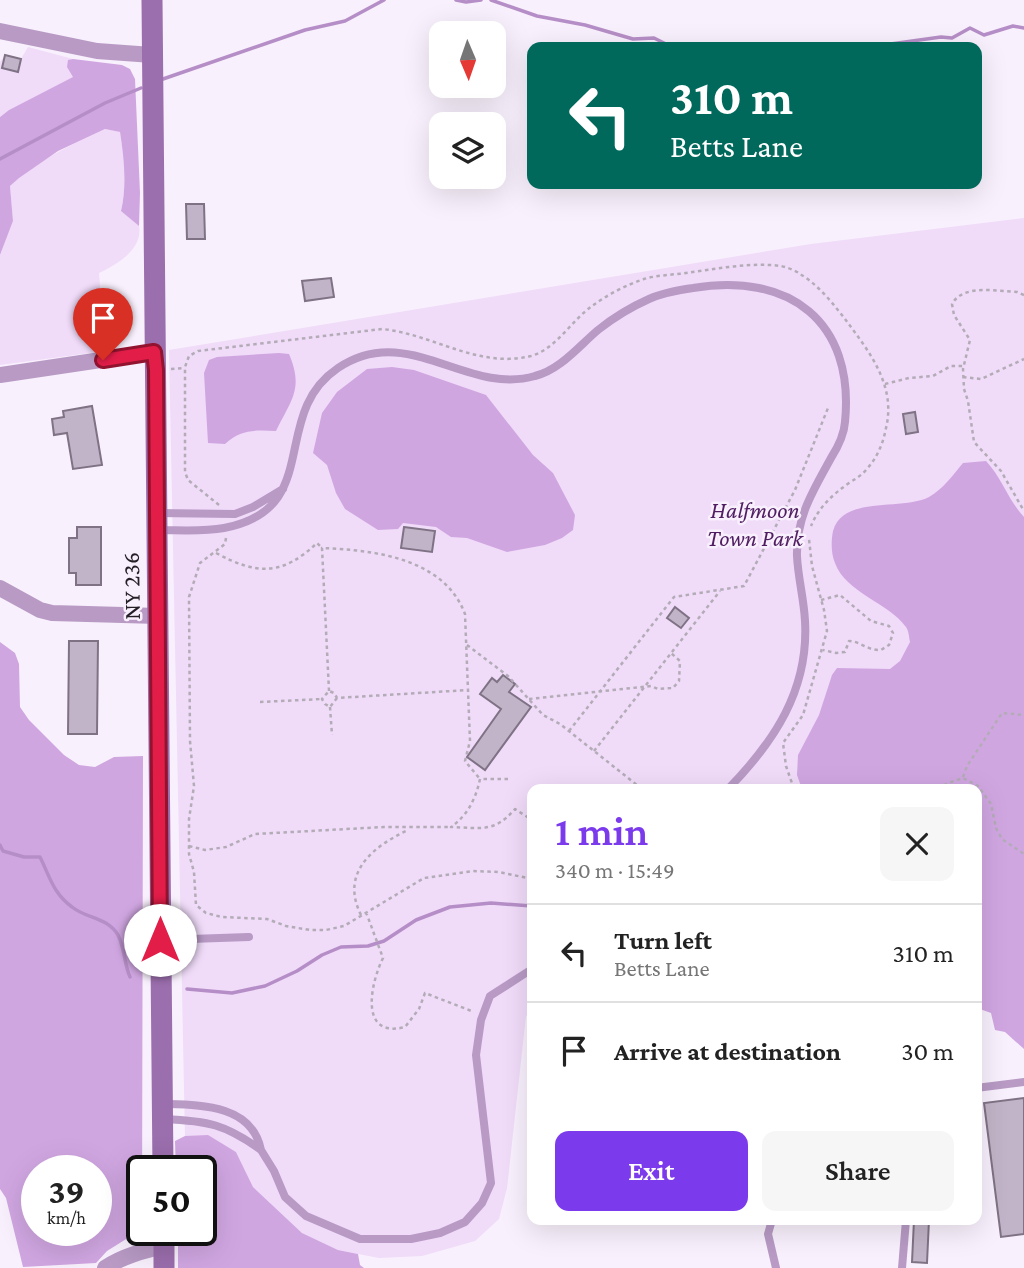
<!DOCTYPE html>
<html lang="en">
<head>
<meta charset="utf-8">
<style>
  :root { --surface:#fff; --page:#f6f6f6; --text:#222; --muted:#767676; --line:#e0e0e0; --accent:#7c3aed }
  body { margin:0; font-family:"Crimson Pro",serif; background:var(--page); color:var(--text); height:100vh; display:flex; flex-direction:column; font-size:26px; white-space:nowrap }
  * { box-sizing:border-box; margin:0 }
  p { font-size:23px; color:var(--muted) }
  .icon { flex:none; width:38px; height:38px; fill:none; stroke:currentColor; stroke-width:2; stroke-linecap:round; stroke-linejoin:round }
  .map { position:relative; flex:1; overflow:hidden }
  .details { position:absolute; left:527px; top:784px; width:455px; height:441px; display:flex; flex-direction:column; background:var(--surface); border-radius:14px; box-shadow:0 7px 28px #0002 }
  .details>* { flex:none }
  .guide { position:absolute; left:527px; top:42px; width:455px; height:147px; border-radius:14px; box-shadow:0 7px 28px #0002; background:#00695c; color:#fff; overflow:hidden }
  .needle { width:46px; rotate:178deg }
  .tools { position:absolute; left:429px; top:21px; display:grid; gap:14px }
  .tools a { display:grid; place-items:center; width:77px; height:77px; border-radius:14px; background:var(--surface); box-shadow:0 7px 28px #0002; font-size:35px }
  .speed { position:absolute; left:21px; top:1155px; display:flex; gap:14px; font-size:35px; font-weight:700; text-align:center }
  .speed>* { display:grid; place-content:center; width:91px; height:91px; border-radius:50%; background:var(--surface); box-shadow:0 7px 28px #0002; line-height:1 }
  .speed small { font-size:18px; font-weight:400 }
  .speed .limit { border:4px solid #111; border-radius:10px; background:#fff; color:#111 }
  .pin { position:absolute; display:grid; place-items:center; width:60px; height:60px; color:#fff; margin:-72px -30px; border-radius:50% 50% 50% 0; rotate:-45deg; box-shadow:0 0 7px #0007 }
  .pin .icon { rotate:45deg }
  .me { position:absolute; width:77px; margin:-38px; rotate:0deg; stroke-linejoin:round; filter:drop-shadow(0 0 5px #0008) }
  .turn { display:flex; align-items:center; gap:24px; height:147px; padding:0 28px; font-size:32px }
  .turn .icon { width:91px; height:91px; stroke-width:2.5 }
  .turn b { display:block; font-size:49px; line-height:60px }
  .round { display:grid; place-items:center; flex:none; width:74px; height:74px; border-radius:14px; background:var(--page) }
  .head { display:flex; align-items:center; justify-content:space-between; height:119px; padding:0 28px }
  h1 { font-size:42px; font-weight:600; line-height:52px; color:var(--accent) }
  .cta { display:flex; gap:14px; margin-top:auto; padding:14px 28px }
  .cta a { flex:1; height:80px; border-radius:14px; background:var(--accent); color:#fff; font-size:28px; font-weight:600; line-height:80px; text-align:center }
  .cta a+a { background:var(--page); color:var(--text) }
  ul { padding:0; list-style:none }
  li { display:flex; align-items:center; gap:21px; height:98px; padding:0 28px; border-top:2px solid var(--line) }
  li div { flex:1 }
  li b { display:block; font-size:26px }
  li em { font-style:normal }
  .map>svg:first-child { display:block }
</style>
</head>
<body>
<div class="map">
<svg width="1024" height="1268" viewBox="0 0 1024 1268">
  <rect width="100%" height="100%" fill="#f8f0fc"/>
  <path fill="#f0dbf9" d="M28,47L73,59L69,60L74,77L9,110L0,117V62L5,55L2,68L18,72L21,59Z
    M105,129L120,132C124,158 127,185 121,210L139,226C143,249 118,264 99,273L105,351L0,365V255L13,221L10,186C36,160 72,145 105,129Z
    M1024,218V865L976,789H532V1012L526,1016L507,1188L499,1219L475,1241L422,1256L379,1258L338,1250L302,1233L253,1187L236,1152L208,1136H185L169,350L811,244Z"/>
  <path fill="#d0a6e1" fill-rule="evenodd" d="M73,59L122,65L130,69L135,79L140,193L139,226L121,211C127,185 124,158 120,132L105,129L58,151L19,178L10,186L13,221L0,255V117L9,110L73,77L67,67L68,60Z
    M279,353L289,354C304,389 291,400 276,431C256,430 241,429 225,444L208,443L204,373L209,360L217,357Z
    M392,367L414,370L486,395L533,455L553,473L575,515L573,530L562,538L545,545L507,552L467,538L451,537L436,527L403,523L398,529L378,530L345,509L336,493L327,465L313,453L322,413L337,392L367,369Z
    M986,461C1002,478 1008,500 1024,517V1049L1005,1032L995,1030L991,1013L977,1008L976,789H802L797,775L798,755L819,715L832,675L837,668L890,669L900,661L910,642C909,638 909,631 906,627C889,603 846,593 835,563C831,554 831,541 833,531C843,495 902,511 929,497C943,489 953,475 963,463Z
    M0,642L15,653L19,664L20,707L29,720L64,755L79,765L95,767L114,757L143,756L142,1224L139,1231L107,1251L96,1263L23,1267L6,1198L0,1189ZM37,1171H96V1230H37Z
    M208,1135L236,1152L253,1187L302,1233L338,1250L358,1254L360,1265L364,1268H178V1230H201V1171H176L175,1141L185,1136Z"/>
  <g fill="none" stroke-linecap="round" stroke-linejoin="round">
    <path stroke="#b68ec7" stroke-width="3.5" d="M456,0L466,2L481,0
      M491,0L537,16L585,25L633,39L654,38L672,47
      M869,47L941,37L952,38L970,28L984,35L1013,26L1024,28
      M163,79L305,30L345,21L384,0
      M0,159L105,103L141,88
      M0,845L3,851L24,857H40C50,877 53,893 72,907C87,919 107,917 118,935C125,949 124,964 130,977
      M187,989L232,993L265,986L297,971L322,955L341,947L368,946L384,941L416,920L450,907L491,903L532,906"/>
  </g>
  <path fill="#c2b4c8" stroke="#7f7285" stroke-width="2" d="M5,55L21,59L18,72L2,68Z
    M186,204H204L205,239H187Z
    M331,278L334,297L305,301L302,281Z
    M92,406L102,465L73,469L67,433L54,435L52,419L64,417L63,411Z
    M915,412L918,432L906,434L903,414Z
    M77,527H101V585H76V573H69V538H77Z
    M404,527L435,531L432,552L401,548Z
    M675,607L689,618L681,628L667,618Z
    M69,641H98L97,734H68Z
    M503,675L515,684L509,692L531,707L485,770L467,757L501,709L480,694L492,678L497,682Z
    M1024,1098V1234L1001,1237L984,1103Z
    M914,1220H929L927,1263L912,1262Z"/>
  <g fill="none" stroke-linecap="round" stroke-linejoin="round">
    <path stroke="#b3acb7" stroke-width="2.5" stroke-dasharray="3.5 3.5" stroke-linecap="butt" d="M1024,295L1017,292C996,291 963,284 952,304L954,315L970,340L963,369L964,389L968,401L974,442L1001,471L1024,511
      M171,369L185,368
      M963,377L981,379L1024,359
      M885,384L909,378L933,376L951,366H964
      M219,505L188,480L185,472V367L189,356L198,351L382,329C433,334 478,369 531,356C556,349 572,320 592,306C607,295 626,285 644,279C657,275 672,275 686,273C716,269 750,262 781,266C786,267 795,270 800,274C819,285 835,306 848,323C871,354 896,387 886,428C883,444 877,458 866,470C861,476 855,479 849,483C832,495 819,507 811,526
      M226,538L225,544L200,563L189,597L190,741L194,786L189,819V854L194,872L196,905L206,913L222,917L267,919L286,926L310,930H326L344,926L424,878L473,871L499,872L532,879
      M216,553C257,575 282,576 317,543L322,548
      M821,600L840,595L871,621L889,626L893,633L889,645L881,650C868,651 860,641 849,641L845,652L836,653L823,650
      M467,645L508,676L543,715L560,724L642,789
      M329,691L322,548C374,550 444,558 465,614L470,741L465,761L480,779
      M337,698L330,707L325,704L322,699L329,691L334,693L337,698L468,690
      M529,699L651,686L658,689L673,688L679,681L680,661L671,653
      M260,702L322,699
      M330,707L332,735
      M569,731L674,597L744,586L795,490L828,408
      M594,751L720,591
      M963,777L967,766L1002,713L1024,715
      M508,779H480C476,798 468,815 451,827C481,828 494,833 515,809L532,820
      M794,789L786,766L783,743L803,715L827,631L824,610L812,566L809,539
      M938,789L948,783L963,778L978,786L991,804L996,828L1002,839L1024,854
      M189,846L205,850L226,847L255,834L384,827H451
      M366,912L383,958C371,982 358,1039 405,1027L419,1009L425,993L474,1012
      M361,915C340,873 372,847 408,830"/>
    <path stroke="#b89ac5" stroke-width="8" d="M157,513L235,514L253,507L283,489
      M158,530C180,530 202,532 224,528C325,509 268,415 338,368C408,321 466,396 535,376C560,370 579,346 598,330C613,318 631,307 649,299C662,293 679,290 693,288C789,272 855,321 845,422C844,436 838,447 831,458C813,491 796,517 797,556C798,578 804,599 805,621C809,690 774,742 728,789
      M161,940L249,937
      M976,1088L1024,1082
      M164,1119C208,1121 225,1124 261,1150C252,1105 202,1105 165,1104
      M261,1150L274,1171L285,1197L306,1216L360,1239H411L440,1233L465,1222L482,1203L491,1183L476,1055L481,1020L490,996L532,969
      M772,1220L768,1234L776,1268
      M902,1268L906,1220"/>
    <path stroke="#b89ac5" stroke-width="16" d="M0,31L97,51L152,55
      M0,375L154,352
      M0,588L40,610L52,613L158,616
      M105,1268C123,1256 143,1251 164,1246"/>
    <path stroke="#9b6ead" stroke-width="21" d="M152,0L163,1171
      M164,1230V1268"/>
  </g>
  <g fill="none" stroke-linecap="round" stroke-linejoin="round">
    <defs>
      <path id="route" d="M103,360L154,352L156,370L160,940"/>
    </defs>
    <use href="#route" stroke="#92132f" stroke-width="18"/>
    <use href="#route" stroke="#e11d48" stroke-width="12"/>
  </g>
  <g text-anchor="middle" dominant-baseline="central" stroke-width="5" stroke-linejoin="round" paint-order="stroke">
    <g font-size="24" font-style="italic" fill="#501d62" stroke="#f8f0fc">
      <text x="755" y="509">Halfmoon<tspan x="755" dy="28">Town Park</tspan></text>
    </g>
    <g font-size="24" fill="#241f26" stroke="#f8f0fc">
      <text transform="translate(131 586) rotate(-91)">NY 236</text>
    </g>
  </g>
</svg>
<div class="tools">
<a><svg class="needle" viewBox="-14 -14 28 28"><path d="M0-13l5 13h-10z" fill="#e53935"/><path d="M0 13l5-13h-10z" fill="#767676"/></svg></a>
<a><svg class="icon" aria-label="layers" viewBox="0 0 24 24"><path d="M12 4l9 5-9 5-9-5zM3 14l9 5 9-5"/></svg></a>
</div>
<div class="speed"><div>39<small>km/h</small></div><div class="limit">50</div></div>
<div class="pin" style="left:103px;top:360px;background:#d93025"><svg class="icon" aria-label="arrive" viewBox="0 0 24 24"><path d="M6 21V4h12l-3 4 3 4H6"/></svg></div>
<svg class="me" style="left:160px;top:940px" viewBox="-20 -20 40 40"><circle r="19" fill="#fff"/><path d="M0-13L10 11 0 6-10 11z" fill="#e11d48"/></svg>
<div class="guide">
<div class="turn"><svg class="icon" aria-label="left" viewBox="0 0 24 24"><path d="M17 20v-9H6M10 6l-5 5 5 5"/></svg><div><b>310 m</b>Betts Lane</div></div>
</div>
<section class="details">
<div class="head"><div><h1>1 min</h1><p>340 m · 15:49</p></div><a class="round"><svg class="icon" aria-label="close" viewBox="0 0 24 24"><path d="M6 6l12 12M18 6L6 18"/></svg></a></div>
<ul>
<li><svg class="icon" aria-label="left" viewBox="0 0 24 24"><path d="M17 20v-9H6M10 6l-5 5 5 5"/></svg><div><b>Turn left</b><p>Betts Lane</p></div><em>310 m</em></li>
<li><svg class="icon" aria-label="arrive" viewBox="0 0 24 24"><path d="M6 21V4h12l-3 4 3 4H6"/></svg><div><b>Arrive at destination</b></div><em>30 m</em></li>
</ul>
<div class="cta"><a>Exit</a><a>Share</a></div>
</section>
</div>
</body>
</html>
